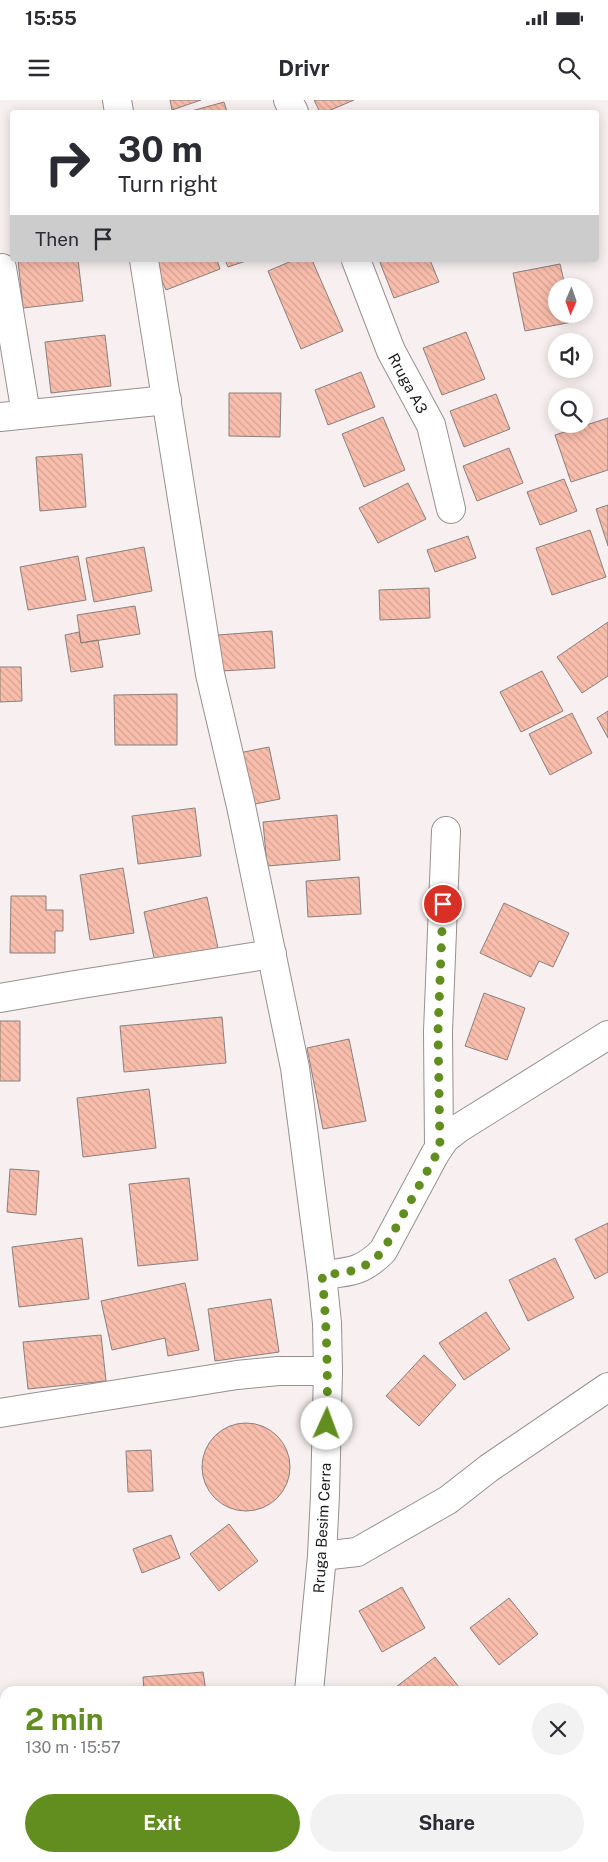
<!DOCTYPE html>
<html lang="en">
<head>
<meta charset="utf-8">
<style>
  :root { --surface:#fff; --page:#f2f2f3; --text:#2b2b33; --muted:#7c7c81; --accent:#628e20 }
  body { margin:0; font-family:"Public Sans",sans-serif; background:var(--page); color:var(--text); height:100vh; display:flex; flex-direction:column; font-size:19px; white-space:nowrap }
  * { box-sizing:border-box; margin:0 }
  p { font-size:16px; color:var(--muted) }
  .icon { flex:none; width:28px; height:28px; fill:none; stroke:currentColor; stroke-width:2; stroke-linecap:round; stroke-linejoin:round }
  .map { position:relative; flex:1; overflow:hidden }
  .sheet { position:absolute; left:0px; top:1586px; width:609px; height:176px; display:flex; flex-direction:column; background:var(--surface); border-radius:15px 15px 0 0; box-shadow:0 2px 12px #0003 }
  .sheet>* { flex:none }
  .top-card { position:absolute; left:10px; top:10px; width:589px; height:152px; border-radius:5px; box-shadow:0 2px 12px #0003; background:#fff; color:var(--text); overflow:hidden }
  .needle { width:32px; rotate:182deg }
  .tools { position:absolute; left:548px; top:178px; display:grid; gap:10px }
  .tools a { display:grid; place-items:center; width:45px; height:45px; border-radius:50%; background:var(--surface); box-shadow:0 2px 12px #0003; font-size:25px }
  .pin { position:absolute; display:grid; place-items:center; width:42px; height:42px; color:#fff; margin:-21px; border:2px solid #fff; border-radius:50%; box-shadow:0 1px 5px #0007 }
  .me { position:absolute; width:55px; margin:-28px; rotate:2deg; stroke-linejoin:round; filter:drop-shadow(0 0 4px #0008) }
  .turn { display:flex; align-items:center; gap:18px; height:105px; padding:0 25px; font-size:22px }
  .turn .icon { width:65px; height:65px; stroke-width:2.5 }
  .turn b { display:block; font-size:35px; line-height:42px }
  .then { display:flex; align-items:center; height:48px; padding:0 25px; background:#0003; gap:10px; font-size:19px }
  .round { display:grid; place-items:center; flex:none; width:52px; height:52px; border-radius:26px; background:var(--page) }
  .summary { display:flex; align-items:center; justify-content:space-between; height:85px; padding:0 25px }
  h1 { font-size:30px; font-weight:700; line-height:38px; color:var(--accent) }
  .cta { display:flex; gap:10px; margin-top:auto; padding:10px 25px }
  .cta a { flex:1; height:58px; border-radius:30px; background:var(--accent); color:#fff; font-size:20px; font-weight:700; line-height:58px; text-align:center }
  .cta a+a { background:var(--page); color:var(--text) }
  .status { display:flex; justify-content:space-between; align-items:center; height:35px; padding:0 25px; background:var(--surface); direction:ltr }
  .status svg { height:14px; fill:currentColor }
  header { display:flex; justify-content:space-between; align-items:center; height:65px; padding:0 25px; background:var(--surface); font-size:22px; font-weight:700 }
  .map>svg:first-child { display:block }
</style>
</head>
<body>
<div class="status"><b>15:55</b><svg viewBox="0 0 49 12"><path d="M0 12V9h3v3zM5 12V6h3v6zM10 12V3h3v9zM15 12V0h3v12zM26 1h20v11H26zM47 4h2v5h-2z"/></svg></div>
<header><svg class="icon" aria-label="menu" viewBox="0 0 24 24"><path d="M4 6h16M4 12h16M4 18h16"/></svg>Drivr<svg class="icon" aria-label="search" viewBox="0 0 24 24"><circle cx="10" cy="10" r="6"/><path d="M15 15l6 6"/></svg></header>
<div class="map">
<svg width="608" height="1762" viewBox="0 0 608 1762">
  <defs>
    <pattern id="building-back-hatch" width="6" height="6" patternUnits="userSpaceOnUse" patternTransform="scale(1.25)"><rect width="6" height="6" fill="#f9bdac"/><path d="M-1 5l2 2M0 0l6 6M5-1l2 2" fill="none" stroke="#d5a293"/></pattern>
  </defs>
  <rect width="100%" height="100%" fill="#f8eff0"/>
  <path fill="url(#building-back-hatch)" stroke="#88817e" d="M170,0H201L172,10Z
    M314,0H354L326,12H320Z
    M224,2L227,12H188Z
    M18,160H78L83,201L23,208Z
    M153,160H217L220,169L166,190Z
    M225,160H249L228,167Z
    M294,160H312L343,231L301,249L268,171Z
    M379,160H430L439,182L394,198Z
    M560,164L565,186H556V214H570L572,222L525,231L513,173Z
    M466,232L485,279L442,295L423,248Z
    M105,235L111,286L51,293L45,242Z
    M361,272L375,307L328,325L315,290Z
    M229,293H281L280,337L229,336Z
    M496,294L510,329L464,347L450,311Z
    M383,317L405,370L364,387L342,334Z
    M608,318V370L571,382L555,335Z
    M509,348L523,383L477,401L463,366Z
    M82,354L86,407L40,411L36,357Z
    M564,379L577,411L540,425L527,392Z
    M408,383L426,419L378,443L359,408Z
    M608,405V446L596,409Z
    M590,430L606,477L552,495L536,448Z
    M468,436L476,458L435,472L427,450Z
    M144,447L152,491L94,502L86,458Z
    M78,456L86,500L28,510L20,467Z
    M429,488L430,518L380,520L379,490Z
    M135,506L140,534L81,543L77,515Z
    M608,522V576L582,593L557,557Z
    M272,531L275,568L221,571L218,535Z
    M79,532L81,543L98,540L103,567L71,572L65,535Z
    M0,567H21L22,601L0,602Z
    M542,571L563,611L521,632L500,592Z
    M177,594V645H115L114,595Z
    M608,611V638L597,618Z
    M572,613L592,653L550,675L529,634Z
    M269,647L280,699L250,705L239,653Z
    M195,708L201,756L138,764L132,716Z
    M337,715L340,760L267,766L263,722Z
    M123,768L134,833L90,840L80,775Z
    M359,777L361,814L308,817L306,781Z
    M11,796H46V810H63V831H55V853H10Z
    M207,797L218,848L155,862L144,812Z
    M504,803L569,833L553,867L539,861L531,877L480,853Z
    M484,893L525,908L507,960L465,946Z
    M222,917L226,963L124,972L120,926Z
    M0,921H20V981H0Z
    M349,939L366,1021L323,1029L307,948Z
    M149,989L156,1048L83,1057L77,998Z
    M10,1069L39,1071L36,1115L7,1112Z
    M189,1078L198,1160L138,1166L129,1084Z
    M608,1123V1172L595,1179L575,1139Z
    M82,1138L89,1199L19,1207L12,1147Z
    M555,1158L574,1198L528,1221L509,1180Z
    M185,1183L199,1250L168,1256L165,1238L112,1250L101,1201Z
    M271,1199L279,1252L215,1261L208,1209Z
    M486,1212L510,1249L464,1280L439,1243Z
    M101,1235L106,1281L28,1289L23,1242Z
    M424,1255L456,1285L419,1326L386,1296Z
    M202 1367a44 44 0 1 1 88 0a44 44 0 1 1-88 0Z
    M151,1350L153,1391L128,1392L126,1351Z
    M229,1424L258,1461L219,1491L190,1454Z
    M171,1435L180,1458L142,1473L133,1449Z
    M402,1487L425,1528L382,1552L359,1511Z
    M509,1498L538,1534L499,1565L470,1528Z
    M435,1557L462,1591H400L396,1587Z
    M203,1572L206,1591H144L143,1577Z
    M306,1758H353L352,1762H305Z
    M426,1758H485L480,1762H431Z"/>
  <g fill="none" stroke-linecap="round" stroke-linejoin="round">
    <defs>
      <g id="minor">
        <path d="M117,0L119,12"/>
        <path d="M288,0L294,12"/>
        <path d="M144,160L210,574L241,706L295,968L322,1175L327,1223L328,1271L325,1395L322,1456L309,1591"/>
        <path id="s1" d="M356,160L391,251L431,325L451,409"/>
        <path d="M2,168L26,314"/>
        <path d="M0,317L167,300"/>
        <path d="M0,898L75,885L272,854"/>
        <path d="M439,1047L438,931L446,731"/>
        <path d="M322,1175C350,1172 362,1172 383,1151L435,1054L445,1039L459,1028L608,935"/>
        <path d="M0,1313L237,1275L278,1271H328"/>
        <path d="M322,1456L357,1452L448,1400L489,1368L608,1287"/>
        <path d="M371,1758L376,1762"/>
        <path d="M296,1762V1758"/>
      </g>
    </defs>
    <use href="#minor" stroke="#989090" stroke-width="30"/>
    <use href="#minor" stroke="#fff" stroke-width="28"/>
  </g>
  <g fill="none" stroke-linecap="round" stroke-linejoin="round">
    <path stroke="#628e20" stroke-width="9" stroke-dasharray="0 16.2" d="M327,1324C328,1274 327,1225 322,1175C350,1172 362,1172 383,1151L440,1048L438,931L443,804"/>
  </g>
  <g text-anchor="middle" dominant-baseline="central" stroke-width="5" stroke-linejoin="round" paint-order="stroke">
    <g font-size="15" fill="#1d1a1a" stroke="#fff">
      <text stroke="none"><textPath href="#s1" startOffset="134">Rruga A3</textPath></text>
      <text transform="translate(322 1428) rotate(-87)">Rruga Besim Cerra</text>
    </g>
  </g>
</svg>
<div class="tools">
<a><svg class="needle" viewBox="-14 -14 28 28"><path d="M0-13l5 13h-10z" fill="#e53935"/><path d="M0 13l5-13h-10z" fill="#7c7c81"/></svg></a>
<a><svg class="icon" aria-label="sound" viewBox="0 0 24 24"><path d="M4 9h4l5-4v14l-5-4H4zM17 9q2 3 0 6"/></svg></a>
<a><svg class="icon" aria-label="search" viewBox="0 0 24 24"><circle cx="10" cy="10" r="6"/><path d="M15 15l6 6"/></svg></a>
</div>
<div class="pin" style="left:443px;top:804px;background:#d93025"><svg class="icon" aria-label="arrive" viewBox="0 0 24 24"><path d="M6 21V4h12l-3 4 3 4H6"/></svg></div>
<svg class="me" style="left:327px;top:1324px" viewBox="-20 -20 40 40"><circle r="19" fill="#fff"/><path d="M0-13L10 11 0 6-10 11z" fill="#628e20"/></svg>
<div class="top-card">
<div class="turn"><svg class="icon" aria-label="right" viewBox="0 0 24 24"><path d="M7 20v-9h11M14 6l5 5-5 5"/></svg><div><b>30 m</b>Turn right</div></div>
<div class="then">Then<svg class="icon" aria-label="arrive" viewBox="0 0 24 24"><path d="M6 21V4h12l-3 4 3 4H6"/></svg></div>
</div>
<section class="sheet">
<div class="summary"><div><h1>2 min</h1><p>130 m · 15:57</p></div><a class="round"><svg class="icon" aria-label="close" viewBox="0 0 24 24"><path d="M6 6l12 12M18 6L6 18"/></svg></a></div>
<div class="cta"><a>Exit</a><a>Share</a></div>
</section>
</div>
</body>
</html>
